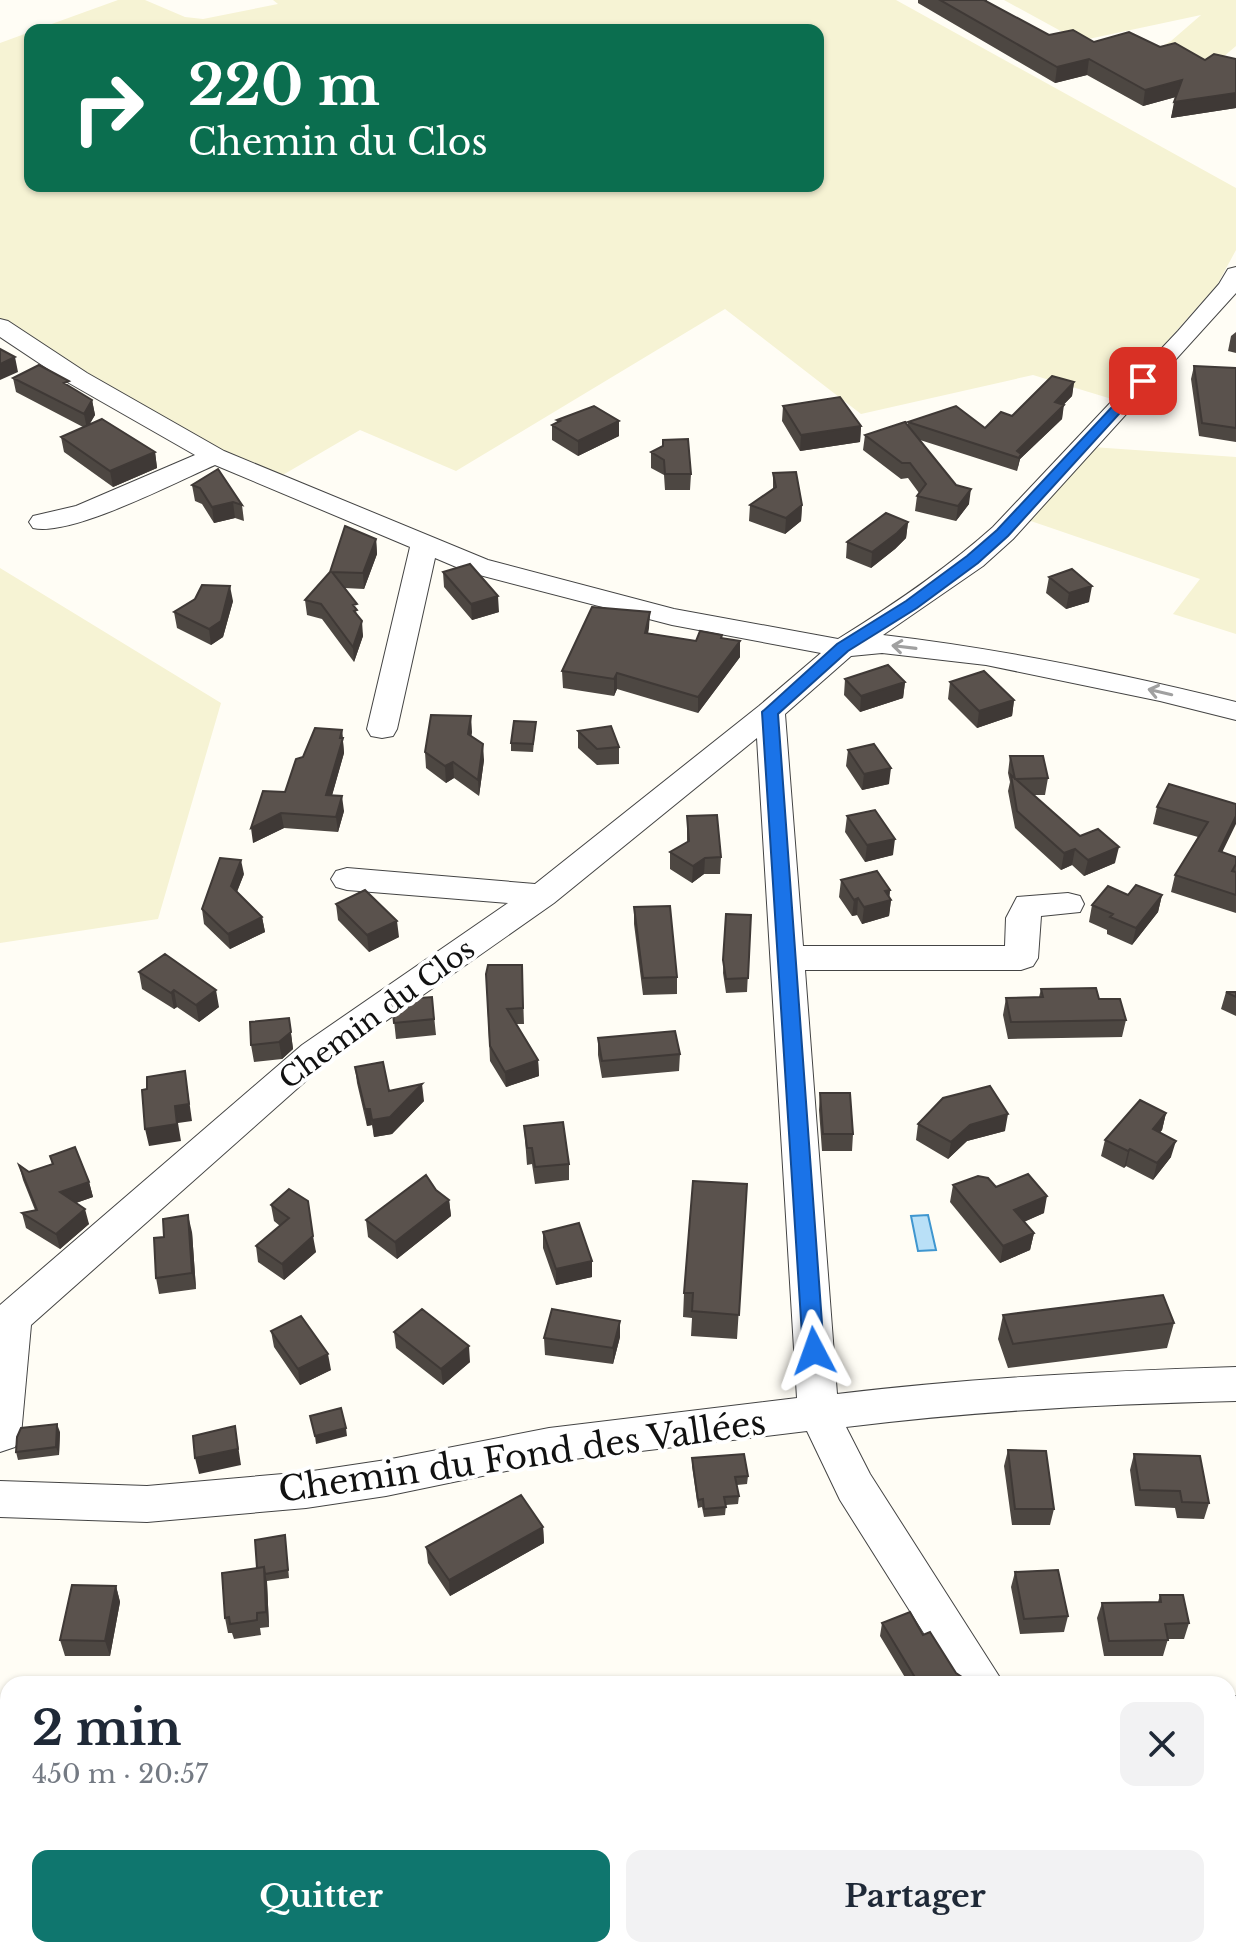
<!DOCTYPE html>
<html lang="fr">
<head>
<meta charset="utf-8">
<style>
  :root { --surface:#fff; --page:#f2f2f3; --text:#1f2937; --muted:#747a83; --accent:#0f766e }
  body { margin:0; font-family:"Libre Baskerville",serif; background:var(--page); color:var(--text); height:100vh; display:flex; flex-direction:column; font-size:30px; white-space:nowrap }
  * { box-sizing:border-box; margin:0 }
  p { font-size:26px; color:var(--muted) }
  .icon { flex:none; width:44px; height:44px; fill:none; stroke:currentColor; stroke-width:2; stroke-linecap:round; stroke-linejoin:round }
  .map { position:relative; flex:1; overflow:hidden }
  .panel { position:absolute; left:0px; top:1676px; width:1236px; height:282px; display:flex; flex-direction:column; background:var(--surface); border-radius:24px 24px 0 0; box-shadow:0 2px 6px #0004 }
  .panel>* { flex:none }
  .top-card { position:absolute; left:24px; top:24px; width:800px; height:168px; border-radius:16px; box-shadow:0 2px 6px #0004; background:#0b6e4f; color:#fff; overflow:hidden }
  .pin { position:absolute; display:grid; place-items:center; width:68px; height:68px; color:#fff; margin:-34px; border-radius:16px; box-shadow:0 4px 12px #0006 }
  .me { position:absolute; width:88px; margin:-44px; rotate:356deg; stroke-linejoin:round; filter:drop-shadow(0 0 6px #0008) }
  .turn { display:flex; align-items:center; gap:28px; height:168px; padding:0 32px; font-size:36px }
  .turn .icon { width:104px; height:104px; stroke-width:2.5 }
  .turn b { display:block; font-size:56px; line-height:68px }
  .round { display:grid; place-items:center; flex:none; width:84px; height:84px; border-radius:16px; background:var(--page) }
  .overview { display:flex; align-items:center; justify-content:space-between; height:136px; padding:0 32px }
  h1 { font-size:48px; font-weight:700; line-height:60px }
  .action { display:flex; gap:16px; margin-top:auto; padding:16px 32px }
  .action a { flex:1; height:92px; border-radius:16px; background:var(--accent); color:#fff; font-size:32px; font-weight:700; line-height:92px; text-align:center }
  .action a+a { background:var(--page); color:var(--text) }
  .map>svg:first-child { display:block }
</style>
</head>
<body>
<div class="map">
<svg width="1236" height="1957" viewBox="0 0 1236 1957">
  <rect width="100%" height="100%" fill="#fffdf5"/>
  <path fill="#f6f3d4" d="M118,0H145L185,17L203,19L278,4L273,0H896L1236,188V250L1217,285L1115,400L1033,375L861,414L725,309L456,471L360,430L281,476L283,495L210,459L0,334V43L30,32V186H818V30H35Z
    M1004,0H1236V46L1216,63L1157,49L1171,41L1201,15L1079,41Z
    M1092,447L1236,457V634L1173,614L1200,579L1025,519Z
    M0,568L221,703L158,919L0,943Z"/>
  <path fill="#b9e0f7" stroke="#3f96cf" stroke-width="2" d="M928,1215L936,1250L918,1251L911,1216Z"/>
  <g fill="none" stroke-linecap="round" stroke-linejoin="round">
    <defs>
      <path id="minor" d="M1236,267V293L1013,539L983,566L883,635C1002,649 1119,673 1236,702V720L1160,701L986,665L882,653L851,656L785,714L803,946H1005L1006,918L1017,897L1068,893L1080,896L1084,904L1080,912L1041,916L1038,958L1033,966L1021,970H805L837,1394C969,1378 1103,1371 1236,1367V1401C1106,1404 975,1411 846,1427L870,1474L1004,1684H956L840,1500L807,1431L549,1462L386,1496L306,1508L147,1522L0,1517V1481L147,1486L306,1472L386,1460L549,1428L797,1398L757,738L554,903L326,1063L31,1325L21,1435L15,1447L0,1452V1305L302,1045L508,903L347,890L336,887L331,879L336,871L347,868L535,884L759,706L821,653L672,625L468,572L435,558L397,729L393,736L382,738L371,736L367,729L410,547L215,465C176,482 71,537 33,528L29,522L33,516L76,506L195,455L69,383L0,337V319L8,321L87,373L224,451L488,560L674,609L838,639C893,605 945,570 993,527L1178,331L1219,284L1228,269Z
        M1228,1696H1236V1738H1228Z
        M1067,1950H1117L1120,1957H1070Z"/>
    </defs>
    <use href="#minor" stroke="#444" stroke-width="2"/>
    <use href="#minor" fill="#fff" fill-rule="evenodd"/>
  </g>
  <path fill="#4d4742" d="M918,0H987V2L1049,35L1094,42L1160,47L1205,60L1236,59V108L1171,118L1176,97L1143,106L1087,75L1055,83L918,3Z
    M1236,332V353L1228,351L1231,336Z
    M1194,366L1236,368V442L1199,436L1191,379Z
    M13,378L70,387L92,400L95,415L89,424L155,452L157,468L113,487L64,452L61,437L83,427L16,392Z
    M1074,382L1072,396L1063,405L1062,419L1020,459L1017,471L920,440L969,504L956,521L915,511L917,496L919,493L908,478L901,479L863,450L865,435L908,425V422L985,428L1012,416Z
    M783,406L861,426L860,442L800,451L782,421Z
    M557,420L619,436L578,456L552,440V425L557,422Z
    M651,452L691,474L690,490H665L664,475L651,468Z
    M773,473L802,505L801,521L785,534L749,521L750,505L773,489Z
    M192,485L242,505L244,521L235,518L214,523L202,504L195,501Z
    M908,522L906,538L895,549L871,568L846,558L847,542Z
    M376,539L377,554L364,589L345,588L358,616L363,636L354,662L322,619L307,615L305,600L330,572Z
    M443,572L499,612L472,620L444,587Z
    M1049,577L1089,602L1066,609L1046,593Z
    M233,601L223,637L211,645L177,628L174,612Z
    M650,612L648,633L696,641L722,638L740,657L698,713L617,689L614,696L563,688L562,671Z
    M845,679L905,682L903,698L860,712L844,695Z
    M950,682L1014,700L1012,716L977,728L948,699Z
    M536,722L533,752L511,751V743Z
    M342,730L344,753L332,795L344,811L338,832L284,828L253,843L285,792L303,757Z
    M578,731L619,747V764L597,765L578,748Z
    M472,732L471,736L484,760L479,796L454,778L446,783L426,768L425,752Z
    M848,750L889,784L862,790L846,766Z
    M1010,756L1048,778L1045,795H1033L1080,836L1115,863L1084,876L1072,865L1061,870L1015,828L1008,791L1010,782L1008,773Z
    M1236,804L1222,852L1236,857V913L1171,892L1175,875L1198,837L1153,824L1157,807Z
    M687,816L721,857L720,874H704L692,883L670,869V852L687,842Z
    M847,816L893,855L865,862L845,832Z
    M244,874L237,892L262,917L265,932L230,949L204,924L202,909Z
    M841,880L890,890L889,898L891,900L889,916L862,924L857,915L852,916L839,897Z
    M1128,895H1162L1158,912L1132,945L1107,934V930L1089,922L1092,905Z
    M336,904L399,937L369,952L338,920Z
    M634,907L677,977V994L643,995L634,924Z
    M726,914L751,915L747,992L726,993L723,973Z
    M522,965L524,1024H516L538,1060L539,1076L506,1087L490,1061L486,974Z
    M139,972L219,1007L199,1022L177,1007L174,1009L142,989Z
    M1041,989L1099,999L1126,1020L1122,1037L1008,1039L1003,1015L1006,998L1039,997Z
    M1226,992H1236V1016L1221,1009Z
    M432,997L436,1035L396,1039L392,1002Z
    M289,1018L293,1049L282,1059L254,1062L251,1045Z
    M598,1038L680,1054L679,1071L602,1078L598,1055Z
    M355,1067L389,1091L424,1101L392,1134L374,1137L372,1125L367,1126L357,1083Z
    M820,1093L853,1134L852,1151H822L819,1110Z
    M1166,1113L1162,1130L1160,1132L1171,1157L1153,1180L1126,1166L1124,1168L1101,1156L1105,1140Z
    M918,1124L1005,1131L967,1141L948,1159L916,1140Z
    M524,1126L569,1164V1180L535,1184L532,1164L527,1165Z
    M50,1156L89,1182L93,1197L76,1203L89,1224L60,1249L26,1228L22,1213L35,1210L23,1180L19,1165L29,1172L52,1164Z
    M747,1184L737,1339L691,1336L692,1318L683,1317L684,1293Z
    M953,1185L996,1187L1044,1213L1024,1222L1034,1233L1030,1250L1000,1263L950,1202Z
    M289,1189L316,1252L284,1280L258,1262L256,1246L280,1226L274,1221L271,1205Z
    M449,1200L451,1216L397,1259L368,1237L366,1220Z
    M192,1232L196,1289L159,1294L156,1278Z
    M543,1232L592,1261V1277L556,1285L543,1248Z
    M1003,1315L1174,1323L1167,1348L1008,1368L998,1339Z
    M271,1331L331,1370L300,1385L274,1347Z
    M394,1332L470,1362L443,1385L396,1348Z
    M620,1337L613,1364L545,1355L544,1338Z
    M60,1432L59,1455L18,1460L16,1452Z
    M1008,1450L1054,1509L1050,1525H1012L1004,1466Z
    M1134,1454L1209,1503L1204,1519L1177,1518L1175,1508L1135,1506L1130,1470Z
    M692,1458L748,1476L747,1484L737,1485L739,1496L738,1504L726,1505L725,1515L704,1517L702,1507L698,1508L692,1466Z
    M543,1527L544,1543L450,1596L428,1563L426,1547Z
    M285,1535L289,1578L267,1581L269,1627L260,1628L261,1635L234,1639L232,1633H228L225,1618L257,1568Z
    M1015,1572L1068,1616L1064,1632L1020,1634L1011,1587Z
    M116,1586L120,1602L110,1656H65L60,1640Z
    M1160,1595L1189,1623L1184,1639H1168L1163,1656H1104L1097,1618L1102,1603L1158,1602Z
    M882,1623L923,1635L956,1673L965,1679L964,1684H909L880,1636Z
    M1228,1755H1236V1807H1228Z
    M1198,1950H1228L1236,1957H1200Z"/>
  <path fill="#3f3936" d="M1089,59L1087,75L1055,83L1057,67Z
    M1182,80L1179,96L1143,106L1145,90Z
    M1236,93V108L1171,118L1174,102Z
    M15,357L18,372L0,380V364Z
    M1074,382L1072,396L1053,416L1055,402Z
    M92,400L95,415L87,429L84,414Z
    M1064,405L1062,419L1020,459L1017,471L1019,458L1017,451Z
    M619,421V436L578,456V441Z
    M861,426L860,442L800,451L801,435Z
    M155,452L157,468L113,487L110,471Z
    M971,489L969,504L956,521L958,506Z
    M233,502L235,518L214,523L212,507Z
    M802,505L801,521L785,534L786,518Z
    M908,522L906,538L895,549L871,568L872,552Z
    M376,539L377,554L364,589L363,573Z
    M230,586L233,601L223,637L211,645L209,629Z
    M1092,586L1089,602L1066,609L1069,593Z
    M498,596L499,612L472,620L471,604Z
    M650,612L649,628L645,649V633Z
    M362,621L363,636L354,662L353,647Z
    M740,641V657L698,713V697Z
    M617,673V689L614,696V679Z
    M905,682L903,698L860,712L861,696Z
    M1014,700L1012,716L977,728L979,711Z
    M471,716L472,732L469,750L468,734Z
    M342,730L344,753L328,810L326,795Z
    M483,744L484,760L479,796L478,780Z
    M453,762L454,778L446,783L445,766Z
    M891,768L889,784L862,790L864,774Z
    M342,796L344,811L338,832L336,817Z
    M281,813L284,828L253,843L251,828Z
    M1236,816V824L1215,867L1219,851Z
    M895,839L893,855L865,862L867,845Z
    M1119,847L1115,863L1084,876L1088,860Z
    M1075,849L1072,865L1061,870L1064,853Z
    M705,858L704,874L692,883L693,866Z
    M241,860L244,874L233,901L231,886Z
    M890,890L889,900H891L889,916L862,924L864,907L885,891Z
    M1162,895L1158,912L1132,945L1136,928Z
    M858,898L857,915L852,916L854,900Z
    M262,917L265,932L230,949L228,934Z
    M397,921L399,937L369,952L367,935Z
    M174,990L177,1007L174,1009L171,993Z
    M216,990L219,1007L199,1022L196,1005Z
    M289,1018L293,1049L282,1059L279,1042Z
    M538,1060L539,1076L506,1087L505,1072Z
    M185,1071L192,1121L178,1123L181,1141L149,1146L145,1129L175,1106Z
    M422,1084L424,1101L392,1134L374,1137L372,1120Z
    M365,1109H370L372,1125L367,1126Z
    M1166,1113L1162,1130L1149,1146L1153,1129Z
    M1008,1114L1005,1131L967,1141L948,1159L951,1142L970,1125Z
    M1176,1141L1171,1157L1153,1180L1157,1163Z
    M1130,1149L1126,1166L1124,1168L1128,1151Z
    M89,1182L93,1197L64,1207L60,1192Z
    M1047,1196L1044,1213L1011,1227L1014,1210Z
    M449,1200L451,1216L397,1259L395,1242Z
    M85,1209L89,1224L60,1249L56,1234Z
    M188,1215L192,1232L196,1289L192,1273Z
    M1034,1233L1030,1250L1000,1263L1003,1246Z
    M313,1236L316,1252L284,1280L282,1264Z
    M592,1261V1277L556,1285V1269Z
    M620,1321V1337L613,1364V1348Z
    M469,1346L470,1362L443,1385L441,1369Z
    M328,1354L331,1370L300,1385L298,1369Z
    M57,1424L60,1432L59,1455L56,1447Z
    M235,1426L241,1465L199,1474L195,1458Z
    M346,1428L347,1436L316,1444L315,1436Z
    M543,1527L544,1543L450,1596L449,1580Z
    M264,1567L267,1583L269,1627L266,1612Z
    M116,1586L120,1602L110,1656L105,1641Z
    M7,1933L8,1935V1950H12V1957H6L4,1952Z
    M312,1950H316L317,1957H313Z"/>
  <path fill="#5a524d" stroke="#3f3936" stroke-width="2" d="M940,0H984L1049,35L1073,30L1094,42L1129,32L1160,47L1175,43L1205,60L1214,54L1236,59V93L1174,102L1182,80L1145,90L1089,59L1057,67Z
    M0,349L15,357L0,364Z
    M39,365L69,381L64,383L92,400L84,414L13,378Z
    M1194,366L1236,368V428L1202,423Z
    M1052,376L1074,382L1055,402L1064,405L1017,451L1021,454L1019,458L908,422L956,406L985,428L1001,412L1012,416Z
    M840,397L861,426L801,435L783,406Z
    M594,406L619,421L578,441L552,425L560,421L557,420Z
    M102,419L155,452L110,471L61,437Z
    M905,422L956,485L971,489L958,506L917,496L926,484L910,463H902L865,435Z
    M688,439L691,474H665L664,460L651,452L663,446V440Z
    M218,469L242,505L233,502L212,507L200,488L192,485Z
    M796,472L802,505L786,518L750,505L776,487L773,473Z
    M886,513L908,522L897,533L872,552L847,542Z
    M345,526L376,539L363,573L332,572L357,604L353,605L357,610L354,611L362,621L353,647L321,604L305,600L330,572Z
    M470,564L498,596L471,604L443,572Z
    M1072,569L1092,586L1069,593L1049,577Z
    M202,585L230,586L221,621L209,629L174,612L195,599Z
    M592,607L650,612L645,633L696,641L700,631L722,635L721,638L740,641L698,697L617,673L614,679L562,671Z
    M888,665L905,682L861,696L845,679Z
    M984,671L1014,700L979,711L950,682Z
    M431,715L471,716L468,734L483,744L478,780L453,762L445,766L425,752Z
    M514,721L536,722L533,744L511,743Z
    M611,726L619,747L597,749L578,731Z
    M315,728L342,730L340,738H343L326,795L342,796L336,817L281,813L251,828L263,791L285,792L296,759L303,757Z
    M874,744L891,768L864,774L848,750Z
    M1010,756H1043L1048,778L1015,779Z
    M1011,775L1080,836L1098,829L1119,847L1088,860L1075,849L1064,853L1017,811Z
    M1169,784L1236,804V816L1219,851L1236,857V864L1232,871L1236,872V895L1175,875L1208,822L1157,807Z
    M875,810L895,839L867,845L847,816Z
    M717,815L721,857L705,858L693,866L670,852L689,841L687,816Z
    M220,858L241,860L231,886L262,917L228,934L202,909Z
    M877,871L890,890L885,891L891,900L864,907L858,898L854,900L841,880Z
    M1136,885L1162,895L1136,928L1110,917L1113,914L1092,905L1108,886L1128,895Z
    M365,890L397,921L367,935L336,904Z
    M670,906L677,977L643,978L634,907Z
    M726,914L751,915L748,978L726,979L723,960Z
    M165,954L216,990L196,1005L174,990L171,993L139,972Z
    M488,965H522L523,1008L507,1009L538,1060L505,1072L490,1046L486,974Z
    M1096,988L1099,999H1120L1126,1020L1011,1022L1006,998L1043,997L1041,989Z
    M1226,992H1236V997Z
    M432,997L434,1019L394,1023L392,1002L395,1000Z
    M289,1018L291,1032L279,1042L251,1045L250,1022Z
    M675,1031L680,1054L602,1061L598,1038Z
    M383,1062L389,1091L422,1084L390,1117L372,1120L370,1109H365L355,1067Z
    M185,1071L189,1104L175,1106L177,1124L145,1129L142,1090L147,1089V1077Z
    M990,1086L1008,1114L970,1125L951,1142L918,1124L943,1098Z
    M820,1093H850L853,1134H823Z
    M1140,1100L1166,1113L1153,1129L1176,1141L1157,1163L1130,1149L1128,1151L1105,1140Z
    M563,1122L569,1164L535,1167L532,1148H527L524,1126Z
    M75,1147L89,1182L60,1192L85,1209L56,1234L22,1213L37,1210L19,1165L29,1172L53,1164L50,1156Z
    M1028,1174L1047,1196L1014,1210L1034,1233L1003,1246L953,1185L978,1176L988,1178L996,1187Z
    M426,1175L436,1190L449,1200L395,1242L366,1220Z
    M693,1181L747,1184L739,1315L692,1311L693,1293H684Z
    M289,1189L308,1201L313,1236L282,1264L256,1246L289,1218L271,1205Z
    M188,1215L192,1273L156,1278L154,1238L164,1237L163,1219Z
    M579,1223L592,1261L556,1269L543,1232Z
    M1163,1295L1174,1323L1013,1344L1003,1315Z
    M422,1309L469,1346L441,1369L394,1332Z
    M552,1309L620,1321L613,1348L544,1338Z
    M301,1316L328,1354L298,1369L271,1331Z
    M341,1408L346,1428L315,1436L310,1416Z
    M57,1424L56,1447L16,1452L17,1437L21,1428Z
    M235,1426L238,1449L195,1458L193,1436Z
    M1008,1450L1046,1451L1054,1509H1015Z
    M744,1454L748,1476L735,1477L739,1496L724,1497L726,1507L704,1509L703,1499L698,1500L692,1458Z
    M1134,1454L1200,1456L1209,1503L1182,1502L1180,1491L1140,1490Z
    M521,1495L543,1527L449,1580L426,1547Z
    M285,1535L288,1570L265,1574L264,1567L257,1568L255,1540Z
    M264,1567L266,1612L257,1613V1620L230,1624L229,1617L225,1618L222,1573Z
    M1058,1570L1068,1616L1024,1619L1015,1572Z
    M72,1585L116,1586L105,1641L60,1640Z
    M1160,1595H1183L1189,1623L1165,1624L1168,1640L1109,1641L1102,1603L1161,1602Z
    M910,1612L923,1635L930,1632L956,1673L965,1679L954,1684H919L882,1623Z
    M1228,1755H1236V1792H1229L1230,1797H1228Z
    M1236,1852V1957H1214L1212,1950H1228V1853Z
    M0,1933H7L4,1952L9,1951V1957H0Z
    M236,1950H312L313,1957H236Z"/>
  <defs><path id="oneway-shaft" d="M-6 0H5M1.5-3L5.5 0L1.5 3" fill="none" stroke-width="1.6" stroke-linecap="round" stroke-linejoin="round" transform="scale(2)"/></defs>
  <g stroke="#a0a0a0">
    <use href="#oneway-shaft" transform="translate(904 647) rotate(-173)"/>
    <use href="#oneway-shaft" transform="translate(1160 692) rotate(-167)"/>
  </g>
  <path fill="#1a73e8" stroke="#114b97" stroke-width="2" d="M1138,379L1149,381L1008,536L978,563L917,608L848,651L778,714L824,1351L821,1357L814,1359L806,1357L803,1351L762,712L837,644L906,601L967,556L997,530Z"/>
  <g text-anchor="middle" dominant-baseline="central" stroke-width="8" stroke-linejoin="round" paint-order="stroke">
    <g font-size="28" fill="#111" stroke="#fff">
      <text transform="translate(377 1014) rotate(-36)">Chemin du Clos</text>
    </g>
    <g font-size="34" fill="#111" stroke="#fff">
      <text transform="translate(522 1456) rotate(-8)">Chemin du Fond des Vallées</text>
    </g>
  </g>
</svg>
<div class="pin" style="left:1143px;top:381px;background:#d93025"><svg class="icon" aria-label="arrive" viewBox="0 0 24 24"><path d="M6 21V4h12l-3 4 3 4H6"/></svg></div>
<svg class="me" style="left:814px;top:1351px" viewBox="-20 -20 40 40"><path d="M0-17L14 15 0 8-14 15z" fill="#1a73e8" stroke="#fff" stroke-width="4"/></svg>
<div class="top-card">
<div class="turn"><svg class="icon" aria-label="right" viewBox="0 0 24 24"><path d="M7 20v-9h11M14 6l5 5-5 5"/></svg><div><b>220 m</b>Chemin du Clos</div></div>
</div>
<section class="panel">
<div class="overview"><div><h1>2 min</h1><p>450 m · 20:57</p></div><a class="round"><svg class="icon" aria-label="close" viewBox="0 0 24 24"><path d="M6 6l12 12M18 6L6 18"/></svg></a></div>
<div class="action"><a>Quitter</a><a>Partager</a></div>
</section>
</div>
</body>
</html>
